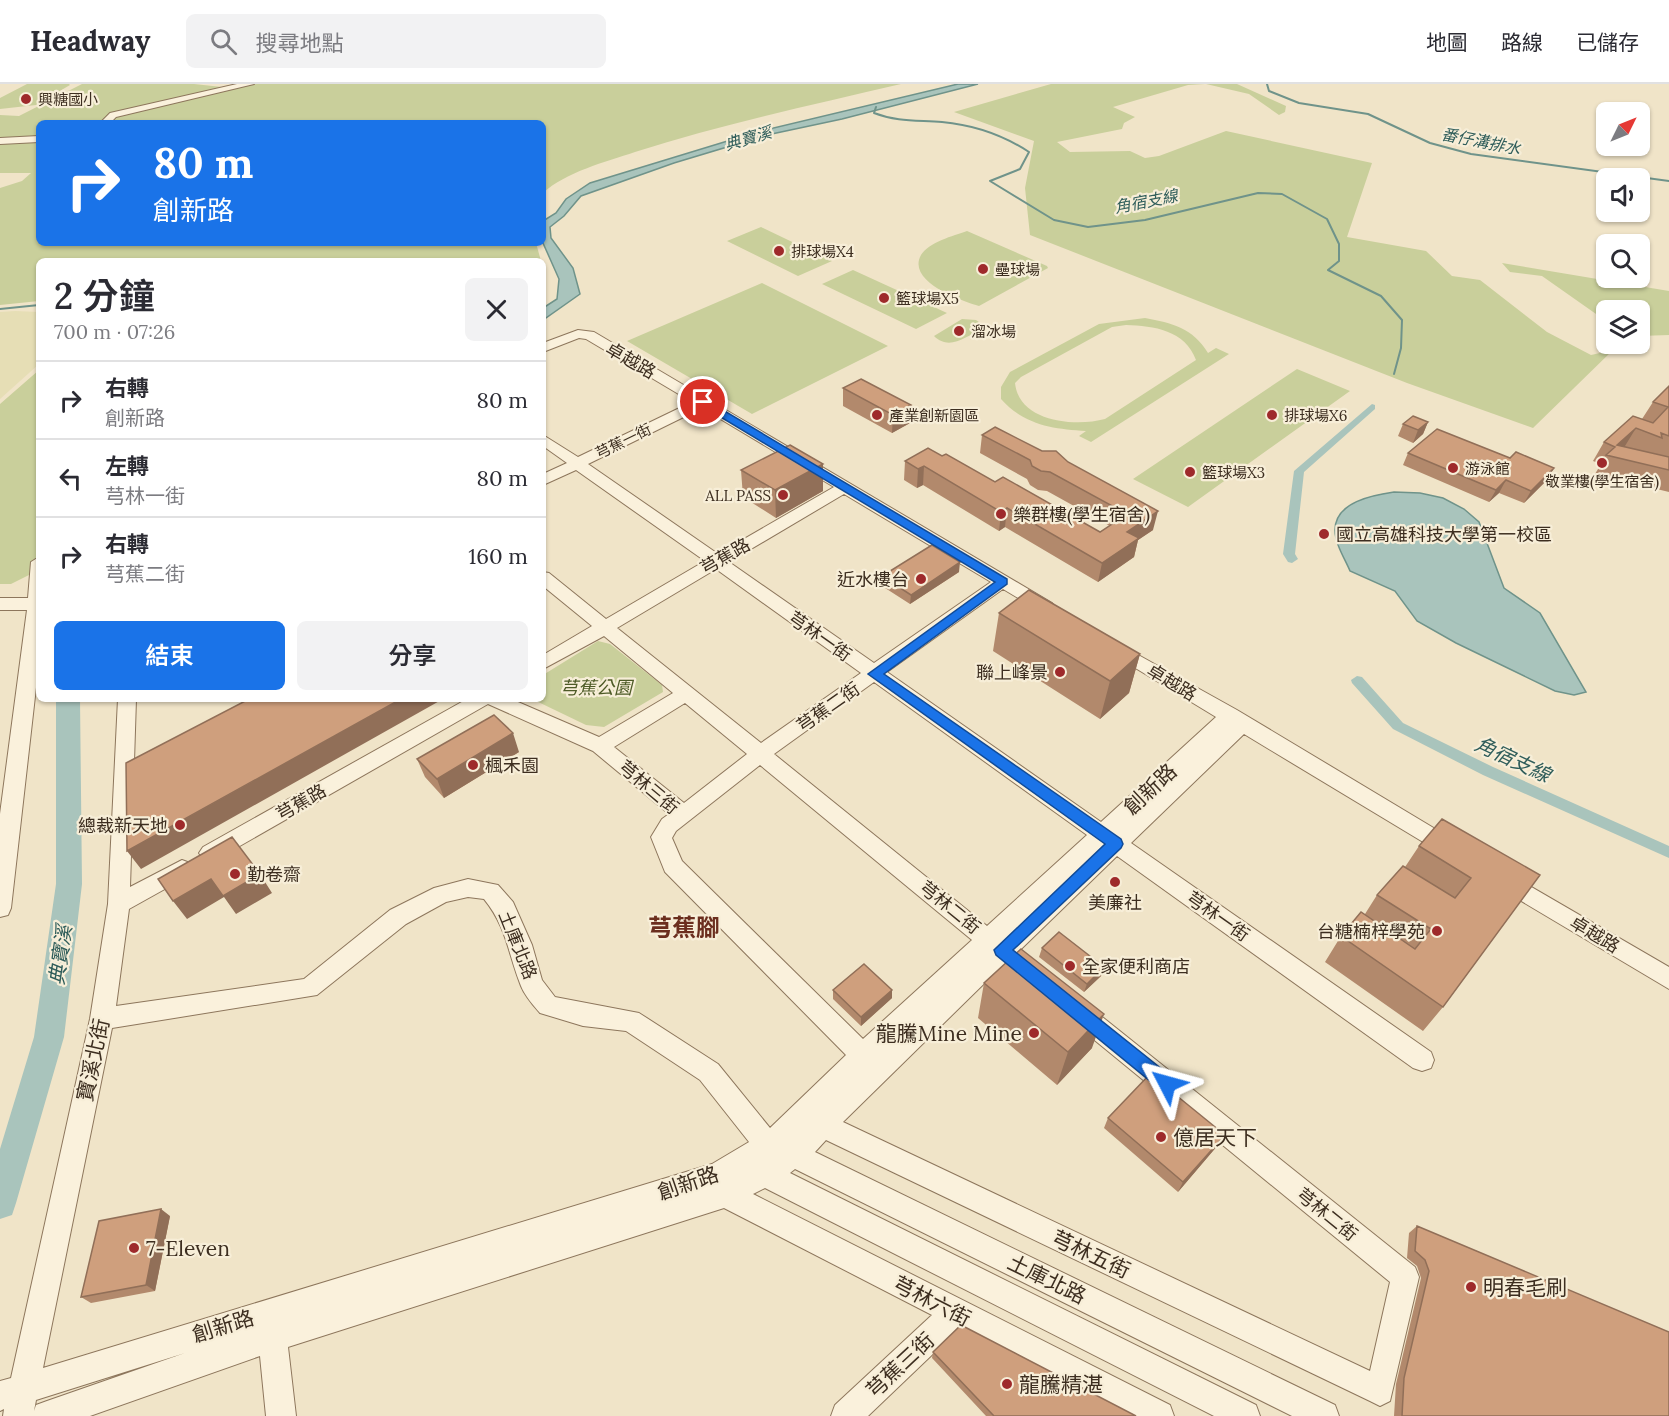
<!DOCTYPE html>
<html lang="zh-TW">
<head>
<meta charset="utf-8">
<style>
  :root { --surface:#fff; --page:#f2f2f3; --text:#2b2b33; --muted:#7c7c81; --line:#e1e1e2; --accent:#1a73e8 }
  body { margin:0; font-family:Lora,"Noto Sans TC",serif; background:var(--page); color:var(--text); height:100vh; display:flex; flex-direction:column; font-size:22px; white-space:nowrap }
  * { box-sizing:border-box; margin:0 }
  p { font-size:20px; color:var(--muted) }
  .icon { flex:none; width:33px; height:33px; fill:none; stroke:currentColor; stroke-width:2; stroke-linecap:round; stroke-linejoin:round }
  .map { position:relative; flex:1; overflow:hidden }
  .panel { position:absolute; left:36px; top:174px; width:510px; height:444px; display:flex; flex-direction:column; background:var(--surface); border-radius:9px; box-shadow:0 2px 4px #0004 }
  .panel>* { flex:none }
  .top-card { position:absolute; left:36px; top:36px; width:510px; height:126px; border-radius:9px; box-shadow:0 2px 4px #0004; background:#1a73e8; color:#fff; overflow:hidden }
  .needle { width:39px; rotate:47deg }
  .tools { position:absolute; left:1596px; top:18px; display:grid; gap:12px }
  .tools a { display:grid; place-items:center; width:54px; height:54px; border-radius:9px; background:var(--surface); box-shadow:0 2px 4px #0004; font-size:30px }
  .pin { position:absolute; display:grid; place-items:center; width:51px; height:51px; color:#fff; margin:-26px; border:3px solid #fff; border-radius:50%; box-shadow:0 2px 6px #0007 }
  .me { position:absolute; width:66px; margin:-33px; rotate:309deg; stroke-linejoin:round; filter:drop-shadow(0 0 4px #0008) }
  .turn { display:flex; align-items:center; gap:21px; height:126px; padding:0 18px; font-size:27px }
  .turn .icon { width:78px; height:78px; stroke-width:2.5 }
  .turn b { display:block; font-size:42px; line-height:51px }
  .round { display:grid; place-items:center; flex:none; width:63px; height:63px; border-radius:9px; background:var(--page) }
  .head { display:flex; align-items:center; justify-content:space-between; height:102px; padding:0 18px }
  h1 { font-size:36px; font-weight:600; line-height:45px }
  .action { display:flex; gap:12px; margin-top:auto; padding:12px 18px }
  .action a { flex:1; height:69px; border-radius:9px; background:var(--accent); color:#fff; font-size:24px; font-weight:600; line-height:69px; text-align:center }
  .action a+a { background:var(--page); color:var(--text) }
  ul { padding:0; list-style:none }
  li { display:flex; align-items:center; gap:18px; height:78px; padding:0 18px; border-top:2px solid var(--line) }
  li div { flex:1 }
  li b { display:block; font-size:22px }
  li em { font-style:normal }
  header { display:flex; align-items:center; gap:36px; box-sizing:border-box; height:84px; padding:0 30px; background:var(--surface); border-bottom:2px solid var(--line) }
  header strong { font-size:28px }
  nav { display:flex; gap:33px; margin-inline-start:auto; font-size:21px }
  .search { width:420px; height:54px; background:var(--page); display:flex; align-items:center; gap:15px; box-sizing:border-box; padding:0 21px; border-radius:9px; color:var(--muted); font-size:22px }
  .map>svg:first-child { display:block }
</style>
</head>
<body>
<header>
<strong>Headway</strong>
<div class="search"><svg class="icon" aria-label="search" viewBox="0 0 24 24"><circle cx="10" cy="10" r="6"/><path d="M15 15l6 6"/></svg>搜尋地點</div>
<nav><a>地圖</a><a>路線</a><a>已儲存</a></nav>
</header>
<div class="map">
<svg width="1669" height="1332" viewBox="0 0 1669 1332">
  <rect width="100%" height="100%" fill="#f0e4c8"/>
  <path fill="#e6deb5" d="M15,227L39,228V280L0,315V228Z"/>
  <path fill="#c9cf9b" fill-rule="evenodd" d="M27,0H69L70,1L36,21L0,25V14Z
    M82,0H194L222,3L234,0H901C812,21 722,40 635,68C605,78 566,88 543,109V39H39V159H536L541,177H39V217L0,221V104L22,97L31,89H0V31L19,32Z
    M1051,0H1205L1188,1L1113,23L1135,33L1124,39L1122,45L1057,58L1070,68L1130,67L1145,74L1159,72L1226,47L1372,79L1347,153L1426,167L1452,192L1480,196L1547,248L1591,271L1613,266L1533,344L1407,299L1030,151L1025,104L1034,57L954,28Z
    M1206,0H1237L1286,22L1285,28L1279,31L1249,10Z
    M761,143L832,177L798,192L727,157Z
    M967,147L1047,182L1048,184L979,222C963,217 906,198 921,171C929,158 953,152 967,147Z
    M1502,179L1669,207V251L1640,252V226H1606V237L1542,192L1510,188Z
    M853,186L947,229L916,245L822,200Z
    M762,199L888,262L752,330L627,257Z
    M1145,234C1172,239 1193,244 1208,269L1216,264L1229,270L1091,358L1079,352L1086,347C1053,345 1024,341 1001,315V303L1010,288L1099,240ZM1126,241C1154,242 1185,246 1196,276L1105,335C1075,343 1019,338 1015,299L1021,293L1112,243Z
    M962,235L976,236L983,241L981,245C966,253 949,267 934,252Z
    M1297,285L1350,307L1188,423L1133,395Z
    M39,286V486L11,500H0V320Z
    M598,557L610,560L662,601L663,608L604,643L586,641L532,615H543V591Z"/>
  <path fill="#a9c4bc" stroke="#6f938a" stroke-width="1.5" d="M958,0H978L842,35L767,51L674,79L581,112L564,132L550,143L551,154L573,184L580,210L543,236V224L557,215L559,195L543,159V137L556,129L566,115L590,99L757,48Z
    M1394,408L1420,409L1443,414L1464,425L1479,438L1504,504L1540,529L1586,608L1574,611L1555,607L1456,559L1417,537L1395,507L1350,487C1345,475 1335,460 1335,446C1335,418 1373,411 1394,408Z"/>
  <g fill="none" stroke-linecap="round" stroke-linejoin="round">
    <path stroke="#6f938a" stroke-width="2" d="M1267,0L1269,7L1299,19L1368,30L1430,59L1471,70L1669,97
      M876,23L874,29C897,38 918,36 942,38C974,41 1003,51 1029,68L1020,85L990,97L1054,136L1088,143L1145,136L1258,109L1282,110L1327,135L1339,160V177L1328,186L1381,212L1402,236L1401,264L1394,290
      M0,225L39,221"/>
    <path fill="#a9c4bc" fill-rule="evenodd" d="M1372,320L1375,321V325L1304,388L1295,470L1298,475L1292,479L1288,478L1283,470L1294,387Z
      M1357,592L1362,593L1403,639L1493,683L1669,762V774L1483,691L1393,645L1352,599L1351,596Z"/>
    <path fill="#a9c4bc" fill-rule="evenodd" d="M56,615H80L82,800L64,953L16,1119L12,1131L0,1135V1065L34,953L56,800Z"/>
    <defs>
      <path id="minor" d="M237,0H254L116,33L110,39H100L110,29Z
        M39,52V58L0,60V54Z
        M578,246L594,248L1052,519L1055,523L1052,527H1040L1003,505L887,588L1101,738L1216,633L1109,568L1106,564L1115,558L1237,626L1457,758L1461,764L1457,770L1450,772L1443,770L1244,650L1131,759L1431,968L1434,976L1431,984L1422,987L1413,984L1117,772L1019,867L1040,884L1044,891L1040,898C1025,904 1015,891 1003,881L843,1038L1370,1287L1390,1198L1070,936L1066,928L1070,920L1078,917L1086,920L1415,1183L1419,1193L1390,1317L1380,1322L1370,1317L826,1056L815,1068L1335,1321L1339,1332H1292L795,1085L790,1089L1256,1321L1260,1332H1214L765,1104L753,1110L1170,1321L1174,1332H1128L959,1245L868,1332H831L835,1321L932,1231L724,1124L288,1263L296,1332H266L260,1272L90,1332H3L4,1325L0,1327V1297L11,1294L90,935L108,820L118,615H136L130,803L182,776L190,779L193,785L190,791L129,825L116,922L304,895L390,826L434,804L468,795L498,801L513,818L532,861L542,896L555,913L639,929L718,980L770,1044L846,971L665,788L651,753L662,735L669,730L593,667L488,620L217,775L210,777L203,775L199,769L203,763L467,615H511L599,653L673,609L604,552L543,585V571L592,542L543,502V488L549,489L606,535L705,477L576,386L543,401V390L567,379L543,362V351L578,373L692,318L586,255L579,254L543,268V259ZM702,324L834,403L718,470L588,380ZM844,410L991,498L874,579L729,478ZM716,485L861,589L761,659L617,544ZM874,598L1087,751L987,842L774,670ZM685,619L747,670L684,719L614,663ZM760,681L972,856L863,955L682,777L672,754L676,747ZM468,813L484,815C507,843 508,870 521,902C525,912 533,921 540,929L583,942L626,947L700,996L749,1058L712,1080L43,1284L112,944L317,911L406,840L446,818ZM185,1269L47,1317L36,1321L34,1327L36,1316Z
        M39,473V577L11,824L8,831L0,833V730L27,526H0V514H28L31,478Z
        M1504,787L1669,883V905L1496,802L1493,796L1496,790Z"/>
    </defs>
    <use href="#minor" stroke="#8d765c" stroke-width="2"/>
    <use href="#minor" fill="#faf1dc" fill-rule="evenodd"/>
  </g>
  <path fill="#b2896c" d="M1669,302V408L1595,390L1601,380L1593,377L1604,358L1642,335L1653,318Z
    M843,304L911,321L910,339L892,349L843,322Z
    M1428,338L1423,350L1413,359L1398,352L1403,340Z
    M982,351L1042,367L1068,378L1153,446L1138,456L1134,473L1098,498L1005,443L999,447L923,401L917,404L904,396L905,377L942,372L1100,448L1110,442L1047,407L1038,406L1030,401L1027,395L980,369Z
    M1408,369L1510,374L1554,384L1547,396L1524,419L1499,409L1489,418L1403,381Z
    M823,380V407L776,434L743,413L741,386Z
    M959,488L910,520L882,502V492Z
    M999,529L1140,570L1129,609L1100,635L993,567Z
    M519,668L444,714L425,693L417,675Z
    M1419,762L1540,791L1443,923L1423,947L1325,878L1341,852L1365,830L1377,811L1405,783Z
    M1042,864L1104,883L1101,892L1084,908L1039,873Z
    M984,899L1092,964L1057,1001L978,934Z
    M833,906H892V914L861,942L833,915Z
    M1108,1034L1218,1061L1178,1108L1104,1044Z
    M170,1132L155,1207L91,1219L81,1213Z
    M1417,1142L1669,1332H1394L1396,1300L1421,1194L1417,1182L1407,1174L1409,1149Z
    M933,1268L1136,1332H986L932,1274Z"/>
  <path fill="#916f58" d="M911,321L910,339L892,349L893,331Z
    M1428,338L1423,350L1413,359L1418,346Z
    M1636,344L1625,362L1614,373L1617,361Z
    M823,380V407L776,434L775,406Z
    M924,382L923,401L917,404L918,385Z
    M1554,384L1547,396L1524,419L1531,407Z
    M1506,396L1499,409L1489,418L1496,406Z
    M1007,424L1005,443L999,447L1001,428Z
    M1158,427L1153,446L1138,456L1134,473L1098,498L1102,479L1127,448Z
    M960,478L959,488L910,520L911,511Z
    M1140,570L1129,609L1100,635L1110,597Z
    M401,615H443L141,785L127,767Z
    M513,649L519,668L444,714L437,695Z
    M260,790L272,809L236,830L224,813L187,835L173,817L211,795Z
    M1104,883L1101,892L1084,908L1087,900Z
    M892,906V914L861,942V933Z
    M1104,930L1092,964L1057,1001L1068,968Z
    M1225,1051L1218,1061L1178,1108L1183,1098Z
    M161,1125L170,1132L155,1207L146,1201Z"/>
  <path fill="#cf9f7d" stroke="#916f58" stroke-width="1.5" d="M861,295L911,321L893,331L843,304Z
    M1669,302V352L1661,349L1662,354L1636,344L1617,361L1669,373V386L1606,371L1615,363L1604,358L1633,332L1653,339L1668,323L1653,318Z
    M1413,332L1428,338L1418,346L1403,340Z
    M995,343L1042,367H1056L1068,378L1158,427L1127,448L1139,454L1102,479L1007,424L1001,428L924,382L918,385L905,377L928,364L942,372L946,370L995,398L1003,393L1100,448L1127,430L1050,388L1041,387L1032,382L1030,376L982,351Z
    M1437,345L1510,374L1516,368L1554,384L1531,407L1506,396L1496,406L1408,369Z
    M790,361L823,380L775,406L741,386Z
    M932,461L960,478L911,511L882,492Z
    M1029,506L1140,570L1110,597L999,529Z
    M249,615H401L127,767L126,679Z
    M494,631L513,649L437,695L417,675Z
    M1442,735L1540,791L1443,923L1341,852L1361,828L1415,865L1431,845L1377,811L1403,782L1455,814L1471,794L1419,762Z
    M232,753L260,790L223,812L211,795L173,817L158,795Z
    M1059,848L1104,883L1087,900L1042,864Z
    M1021,865L1104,930L1068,968L984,899Z
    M864,880L892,906L861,933L833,906Z
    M1150,990L1225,1051L1183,1098L1108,1034Z
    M161,1125L146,1201L81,1213L99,1137Z
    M1417,1142L1669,1248V1332H1402L1404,1294L1429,1187L1425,1176L1415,1167Z
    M961,1241L1136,1332H994L933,1268Z"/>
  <path fill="#1a73e8" stroke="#114b97" stroke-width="1.5" d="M699,316H706L1007,495V500L884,590L1121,755L1123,760L1121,764L1013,866L1173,994L1176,1000L1173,1006L1167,1008L1161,1006L996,871L994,866L1105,760L868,590L995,498L699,320Z"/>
  <g fill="#9e2a2b" stroke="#f7eed8" stroke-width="2">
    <circle cx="26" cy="15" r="6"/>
    <circle cx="779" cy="167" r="6"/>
    <circle cx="983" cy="185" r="6"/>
    <circle cx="884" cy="214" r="6"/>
    <circle cx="959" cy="247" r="6"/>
    <circle cx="877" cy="331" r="6"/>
    <circle cx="1272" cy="331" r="6"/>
    <circle cx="1602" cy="379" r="6"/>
    <circle cx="1453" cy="384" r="6"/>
    <circle cx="1190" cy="388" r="6"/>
    <circle cx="783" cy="411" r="6"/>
    <circle cx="1001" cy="430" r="6"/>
    <circle cx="1324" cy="450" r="6"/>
    <circle cx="921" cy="495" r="6"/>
    <circle cx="1060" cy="588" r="6"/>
    <circle cx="473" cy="681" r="6"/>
    <circle cx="180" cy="741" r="6"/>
    <circle cx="235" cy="790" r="6"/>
    <circle cx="1115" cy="798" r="6"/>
    <circle cx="1437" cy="847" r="6"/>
    <circle cx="1070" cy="882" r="6"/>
    <circle cx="1034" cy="949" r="6"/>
    <circle cx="1161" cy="1053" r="6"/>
    <circle cx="134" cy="1164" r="6"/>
    <circle cx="1471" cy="1203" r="6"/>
    <circle cx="1007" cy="1300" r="6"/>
  </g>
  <g text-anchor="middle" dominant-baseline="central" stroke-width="4.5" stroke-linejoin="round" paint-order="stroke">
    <g font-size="15" fill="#3d2e20" stroke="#f7eed8" text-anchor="start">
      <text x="38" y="15">興糖國小</text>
      <text x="791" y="167">排球場X4</text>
      <text x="995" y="185">壘球場</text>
      <text x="896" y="214">籃球場X5</text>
      <text x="971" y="247">溜冰場</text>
      <text x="889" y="331">產業創新園區</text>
      <text x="1284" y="331">排球場X6</text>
      <text x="1465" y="384">游泳館</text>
      <text x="1202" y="388">籃球場X3</text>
      <text x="1602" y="397" text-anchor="middle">敬業樓(學生宿舍)</text>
      <text x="771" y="411" text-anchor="end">ALL PASS</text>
    </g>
    <g font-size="15" fill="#3d2e20" stroke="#f7eed8">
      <text transform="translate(623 357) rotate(-26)">芎蕉一街</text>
    </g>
    <g font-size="16" font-style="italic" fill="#2f5d5a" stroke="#f7eed8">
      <text transform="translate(748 54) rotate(-16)">典寶溪</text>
      <text transform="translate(1481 57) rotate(11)">番仔溝排水</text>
      <text transform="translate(1146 117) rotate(-11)">角宿支線</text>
    </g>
    <g font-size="18" fill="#3d2e20" stroke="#f7eed8">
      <text transform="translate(631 276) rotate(30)">卓越路</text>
      <text transform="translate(725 472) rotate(-30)">芎蕉路</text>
      <text transform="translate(820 552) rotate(35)">芎林一街</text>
      <text transform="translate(1172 598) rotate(31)">卓越路</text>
      <text transform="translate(828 623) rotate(-35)">芎蕉二街</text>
      <text transform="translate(649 703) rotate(40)">芎林三街</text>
      <text transform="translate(301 718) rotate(-30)">芎蕉路</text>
      <text transform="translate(950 823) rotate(39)">芎林二街</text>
      <text transform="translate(1218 832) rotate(35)">芎林一街</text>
      <text transform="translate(1595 850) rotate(31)">卓越路</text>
      <text transform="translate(518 861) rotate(68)">土庫北路</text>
      <text transform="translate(1327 1130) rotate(39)">芎林二街</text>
    </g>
    <g font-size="18" fill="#3d2e20" stroke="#f7eed8" text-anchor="start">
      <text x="1013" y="430">樂群樓(學生宿舍)</text>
      <text x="1336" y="450">國立高雄科技大學第一校區</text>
      <text x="909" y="495" text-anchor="end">近水樓台</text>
      <text x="1048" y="588" text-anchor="end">聯上峰景</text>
      <text x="485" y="681">楓禾園</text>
      <text x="168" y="741" text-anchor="end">總裁新天地</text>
      <text x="247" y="790">勤卷齋</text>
      <text x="1115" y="818" text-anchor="middle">美廉社</text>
      <text x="1425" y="847" text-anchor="end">台糖楠梓學苑</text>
      <text x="1082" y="882">全家便利商店</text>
    </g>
    <g font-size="18" font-style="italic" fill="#4d5a26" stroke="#f7eed8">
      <text x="596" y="603">芎蕉公園</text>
    </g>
    <g font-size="20" font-style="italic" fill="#2f5d5a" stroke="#f7eed8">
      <text transform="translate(1513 675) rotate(25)">角宿支線</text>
      <text transform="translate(60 871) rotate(-82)">典寶溪</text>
    </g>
    <g font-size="21" fill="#3d2e20" stroke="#f7eed8">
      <text transform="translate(1150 705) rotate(-43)">創新路</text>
      <text transform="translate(93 976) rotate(-78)">寶溪北街</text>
      <text transform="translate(688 1099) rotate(-19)">創新路</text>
      <text transform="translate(1091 1170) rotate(25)">芎林五街</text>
      <text transform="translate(1047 1195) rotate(26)">土庫北路</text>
      <text transform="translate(932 1217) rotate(27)">芎林六街</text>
      <text transform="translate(223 1242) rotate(-17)">創新路</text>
      <text transform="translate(900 1281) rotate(-43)">芎蕉三街</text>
    </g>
    <g font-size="21" fill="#3d2e20" stroke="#f7eed8" text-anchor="start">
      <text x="1022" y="949" text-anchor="end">龍騰Mine Mine</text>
      <text x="1173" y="1053">億居天下</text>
      <text x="146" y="1164">7-Eleven</text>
      <text x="1483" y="1203">明春毛刷</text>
      <text x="1019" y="1300">龍騰精湛</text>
    </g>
    <g font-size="24" font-weight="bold" fill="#6b2e1e" stroke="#f7eed8">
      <text x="684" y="843">芎蕉腳</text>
    </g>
  </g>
</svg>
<div class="tools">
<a><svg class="needle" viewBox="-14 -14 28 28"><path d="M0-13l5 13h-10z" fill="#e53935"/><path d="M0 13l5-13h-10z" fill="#7c7c81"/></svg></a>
<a><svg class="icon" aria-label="sound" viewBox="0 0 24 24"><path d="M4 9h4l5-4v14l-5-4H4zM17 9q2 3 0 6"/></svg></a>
<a><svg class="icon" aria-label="search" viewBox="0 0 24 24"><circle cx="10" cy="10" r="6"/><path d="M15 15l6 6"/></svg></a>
<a><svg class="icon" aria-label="layers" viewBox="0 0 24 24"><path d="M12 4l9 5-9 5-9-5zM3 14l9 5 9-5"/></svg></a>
</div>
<div class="pin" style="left:703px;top:318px;background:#d93025"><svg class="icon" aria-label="arrive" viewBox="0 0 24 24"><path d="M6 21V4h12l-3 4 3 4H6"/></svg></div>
<svg class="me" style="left:1167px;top:1000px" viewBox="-20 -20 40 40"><path d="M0-17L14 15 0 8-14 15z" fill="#1a73e8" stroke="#fff" stroke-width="4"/></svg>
<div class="top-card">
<div class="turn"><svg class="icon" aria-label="right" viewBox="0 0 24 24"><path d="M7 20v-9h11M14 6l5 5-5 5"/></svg><div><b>80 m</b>創新路</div></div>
</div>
<section class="panel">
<div class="head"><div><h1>2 分鐘</h1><p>700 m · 07:26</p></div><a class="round"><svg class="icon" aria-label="close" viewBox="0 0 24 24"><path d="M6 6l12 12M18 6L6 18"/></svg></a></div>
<ul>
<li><svg class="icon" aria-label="right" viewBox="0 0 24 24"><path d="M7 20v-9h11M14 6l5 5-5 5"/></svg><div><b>右轉</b><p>創新路</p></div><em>80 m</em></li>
<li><svg class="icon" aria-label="left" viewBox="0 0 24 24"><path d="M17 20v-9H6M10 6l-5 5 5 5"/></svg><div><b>左轉</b><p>芎林一街</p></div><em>80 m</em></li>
<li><svg class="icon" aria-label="right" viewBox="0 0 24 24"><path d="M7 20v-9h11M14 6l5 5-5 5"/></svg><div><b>右轉</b><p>芎蕉二街</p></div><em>160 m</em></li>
</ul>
<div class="action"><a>結束</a><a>分享</a></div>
</section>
</div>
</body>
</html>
